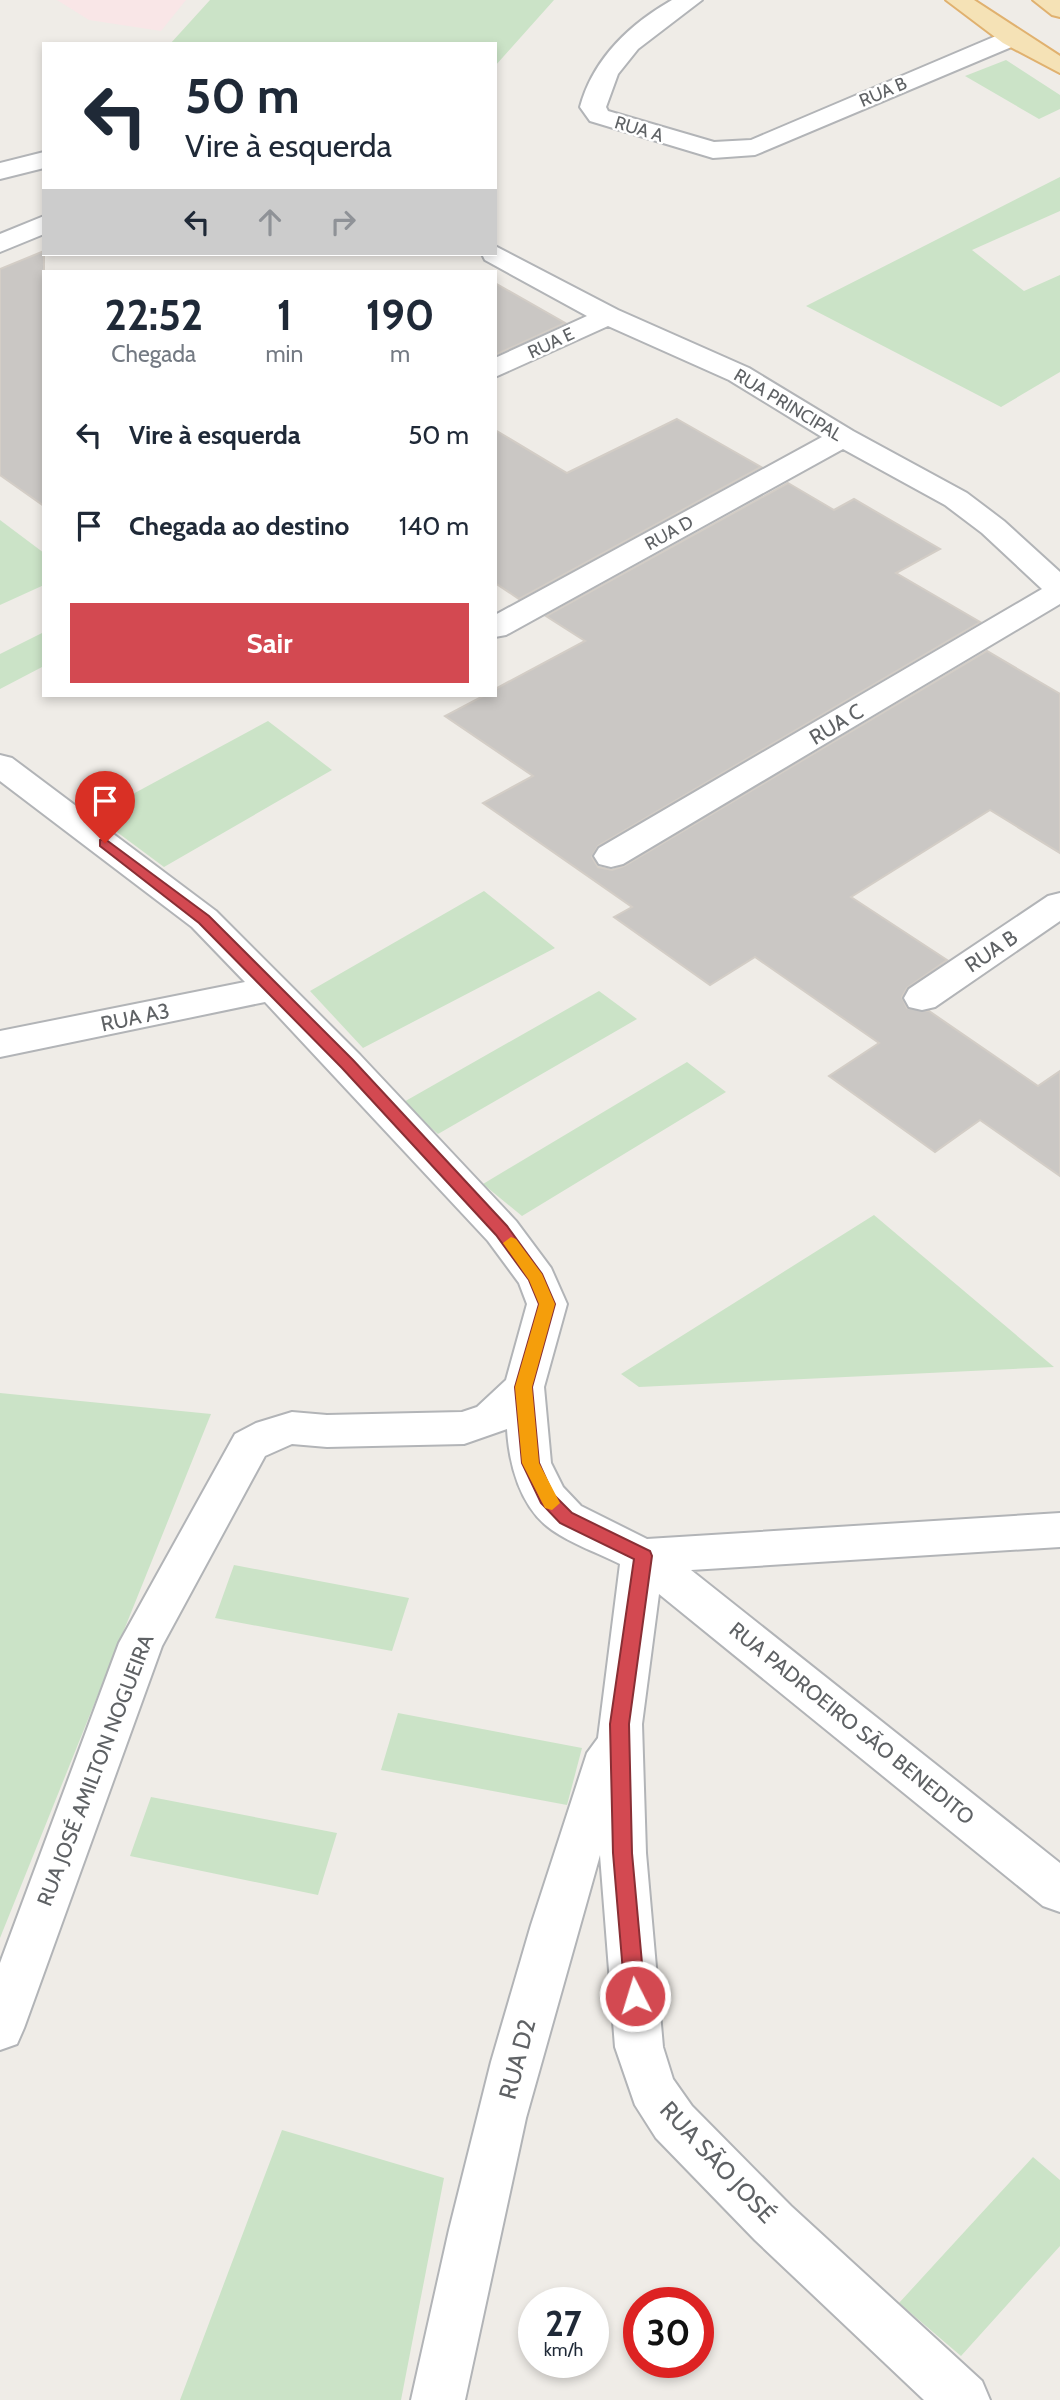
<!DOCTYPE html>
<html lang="pt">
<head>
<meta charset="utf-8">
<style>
  :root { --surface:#fff; --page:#f2f2f3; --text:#1f2937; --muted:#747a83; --accent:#d34951 }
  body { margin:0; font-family:Cabin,sans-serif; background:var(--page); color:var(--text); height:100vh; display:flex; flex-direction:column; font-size:26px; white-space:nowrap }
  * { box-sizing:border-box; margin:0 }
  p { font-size:23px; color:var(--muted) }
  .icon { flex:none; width:38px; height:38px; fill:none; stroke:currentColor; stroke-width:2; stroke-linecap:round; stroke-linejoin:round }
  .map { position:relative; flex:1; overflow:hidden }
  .drawer { position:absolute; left:42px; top:270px; width:455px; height:427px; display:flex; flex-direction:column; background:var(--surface); border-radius:0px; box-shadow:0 4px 10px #0003 }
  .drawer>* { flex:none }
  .guide { position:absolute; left:42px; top:42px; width:455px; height:214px; border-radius:0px; box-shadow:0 4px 10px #0003; background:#fff; color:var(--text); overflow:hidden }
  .speed { position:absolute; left:518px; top:2287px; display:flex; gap:14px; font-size:35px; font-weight:700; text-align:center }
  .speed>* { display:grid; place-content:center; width:91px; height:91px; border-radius:50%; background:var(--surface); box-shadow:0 4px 10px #0003; line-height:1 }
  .speed small { font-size:18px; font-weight:400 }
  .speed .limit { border:10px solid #d22; background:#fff; color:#111 }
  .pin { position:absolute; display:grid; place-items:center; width:60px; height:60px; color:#fff; margin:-72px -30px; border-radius:50% 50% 50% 0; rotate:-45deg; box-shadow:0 0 7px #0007 }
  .pin .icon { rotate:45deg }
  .me { position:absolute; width:77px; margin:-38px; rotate:355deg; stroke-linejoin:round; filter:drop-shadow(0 0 5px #0008) }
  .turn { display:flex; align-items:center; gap:24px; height:147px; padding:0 28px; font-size:32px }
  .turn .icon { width:91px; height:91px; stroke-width:2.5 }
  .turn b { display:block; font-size:49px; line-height:60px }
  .lanes { display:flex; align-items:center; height:66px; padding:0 28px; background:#0003; justify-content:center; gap:35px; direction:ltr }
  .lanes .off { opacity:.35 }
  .eta { display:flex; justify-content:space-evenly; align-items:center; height:119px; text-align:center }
  .eta b { font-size:42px; font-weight:700; line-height:49px }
  .button { display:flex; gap:14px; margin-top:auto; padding:14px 28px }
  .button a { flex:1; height:80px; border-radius:0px; background:var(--accent); color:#fff; font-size:28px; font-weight:700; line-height:80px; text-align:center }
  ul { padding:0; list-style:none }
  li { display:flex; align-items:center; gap:21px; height:91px; padding:0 28px }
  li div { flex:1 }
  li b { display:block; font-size:26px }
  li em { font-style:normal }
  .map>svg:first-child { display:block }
</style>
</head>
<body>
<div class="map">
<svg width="1060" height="2400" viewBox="0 0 1060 2400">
  <rect width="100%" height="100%" fill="#efece7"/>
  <path fill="#f9e6e7" d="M57,0H186L161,31L89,20Z"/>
  <path fill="#cbe3c7" d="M210,0H554L495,66V44H170Z
    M1006,60L1060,95V109L1039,119L965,76Z
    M1060,177V211L972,250L1024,291L1060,275V372L1001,407L806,306Z
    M0,520L44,553V585L0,605Z
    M44,632V666L0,689V654Z
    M268,721L332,770L164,867L94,815Z
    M484,891L555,948L363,1048L310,991Z
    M599,991L637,1019L438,1134L402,1103Z
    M687,1062L726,1092L522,1216L483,1184Z
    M874,1215L1054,1367L639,1387L621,1374Z
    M0,1393L211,1414L0,1938Z
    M234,1565L409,1598L392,1651L215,1618Z
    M398,1713L582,1748L567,1805L381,1770Z
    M151,1797L337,1833L318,1895L130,1856Z
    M282,2130L444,2178L401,2400H180Z
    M1033,2157L1060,2180V2246L961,2356L899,2303Z"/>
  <path fill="#cac7c4" stroke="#d3cdc6" stroke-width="2" d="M44,251V506L0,475V269Z
    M495,283L565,323L495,355Z
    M677,419L761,467L519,599L495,583V430L567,473Z
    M788,483L834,510L854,499L940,549L896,573L980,622L598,846L592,857L598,867L612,870L624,866L987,651L1060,694V853L990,810L851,897L947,960L907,988L902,997L907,1008L929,1011L1038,1086L1060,1071V1176L980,1120L935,1152L829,1076L879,1043L755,957L710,985L614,917L632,907L483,803L533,776L445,716L485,695H495V689L585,641L546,616Z"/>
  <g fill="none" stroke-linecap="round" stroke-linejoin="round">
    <defs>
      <path id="minor" d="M672,0H702L638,49L618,74L606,107L608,111L714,142L751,140L1003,33H1021L1024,38L1021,43L755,155L713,158L590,121L580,107C593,59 630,24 672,0Z
        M44,152V168L0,179V163Z
        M44,216V234L0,252V234Z
        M495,246L618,310L749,368L853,431L967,493L1004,521L1060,572V604L623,864L611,867L599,864L594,856L599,848L1042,589L982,533L945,505L843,449L506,635L495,637V615L822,437L729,380L608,326L495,377V358L587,316L485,260L482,254H495Z
        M0,755L12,758L216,911L360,1055L516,1221L551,1268L567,1304L544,1387L551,1463L563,1487L581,1506L647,1539L1060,1513V1547L691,1570L1060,1863V1912L1043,1906L659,1594L642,1724L646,1853L663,2047L673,2079L692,2106L791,2206L982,2381L990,2400H924L755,2240L656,2138L635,2105L615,2047L600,1855L526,2118L465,2400H411L449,2230L491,2062L531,1925L587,1753L598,1738L620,1564C598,1553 572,1544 552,1530C520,1508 509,1464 507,1429L464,1444L327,1447L292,1444L265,1456L162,1646L24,2028L17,2044L0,2050V1963L119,1643L235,1434L256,1423L292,1412L327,1415L462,1412L477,1407L506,1380L527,1304L519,1283L488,1241L265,1002L0,1057V1031L245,982L192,927L0,781Z
        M1060,893V921L935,1007L922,1010L909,1007L904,998L909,989L1048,896Z"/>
      <path id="major" d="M946,0H974L1060,56V73L1003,43Z
        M1033,0H1060V17L1052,15Z"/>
    </defs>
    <use href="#minor" stroke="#b2b4b7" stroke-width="4"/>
    <use href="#major" stroke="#e0b16f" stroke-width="4"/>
    <use href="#minor" fill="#fff" fill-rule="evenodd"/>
    <use href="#major" fill="#f5e2b6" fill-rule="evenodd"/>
  </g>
  <path fill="#d34951" stroke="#892f35" stroke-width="2" d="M105,839L209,916L353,1060L507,1226L542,1274L555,1304L532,1387L539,1463L553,1494L572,1513L650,1551L652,1556L629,1724L632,1853L645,1996L642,2003L635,2005L628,2003L625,1996L613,1853L610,1724L634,1559L560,1523L541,1503L522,1463L515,1387L539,1304L529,1280L496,1235L342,1068L199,923L100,846V840Z"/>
  <path fill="#f59e0b" d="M511,1237L516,1239L542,1274L555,1304L532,1387L539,1463L560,1503L552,1510L545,1508L522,1463L515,1387L539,1304L529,1280L503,1243Z"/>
  <g text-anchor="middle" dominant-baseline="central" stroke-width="5" stroke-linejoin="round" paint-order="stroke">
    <g font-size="18" fill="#5f6265" stroke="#fff">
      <text transform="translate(883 92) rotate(-23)">RUA B</text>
      <text transform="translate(639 129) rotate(17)">RUA A</text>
      <text transform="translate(551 343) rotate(-25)">RUA E</text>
      <text transform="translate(788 405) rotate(31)">RUA PRINCIPAL</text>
      <text transform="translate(669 533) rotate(-29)">RUA D</text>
    </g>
    <g font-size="21" fill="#5f6265" stroke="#fff">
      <text transform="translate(836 724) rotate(-31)">RUA C</text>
      <text transform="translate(991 951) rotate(-34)">RUA B</text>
      <text transform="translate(135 1017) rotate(-12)">RUA A3</text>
      <text transform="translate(852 1723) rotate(39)">RUA PADROEIRO SÃO BENEDITO</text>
      <text transform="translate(95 1770) rotate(-69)">RUA JOSÉ AMILTON NOGUEIRA</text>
    </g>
    <g font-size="24" fill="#5f6265" stroke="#fff">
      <text transform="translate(517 2059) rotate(-75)">RUA D2</text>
      <text transform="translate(718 2162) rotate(47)">RUA SÃO JOSÉ</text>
    </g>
  </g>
</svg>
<div class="speed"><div>27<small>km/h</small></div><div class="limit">30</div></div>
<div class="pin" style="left:105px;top:843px;background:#d93025"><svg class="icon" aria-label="arrive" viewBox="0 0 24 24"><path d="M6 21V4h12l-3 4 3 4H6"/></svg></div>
<svg class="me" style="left:635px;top:1996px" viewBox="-20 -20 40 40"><circle r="17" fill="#d34951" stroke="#fff" stroke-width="3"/><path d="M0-11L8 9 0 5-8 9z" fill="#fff"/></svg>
<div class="guide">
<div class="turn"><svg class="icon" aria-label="left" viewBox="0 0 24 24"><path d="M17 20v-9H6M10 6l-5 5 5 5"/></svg><div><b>50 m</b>Vire à esquerda</div></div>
<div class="lanes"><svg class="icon" aria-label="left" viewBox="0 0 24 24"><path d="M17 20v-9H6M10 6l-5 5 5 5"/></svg><svg class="icon off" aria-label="ahead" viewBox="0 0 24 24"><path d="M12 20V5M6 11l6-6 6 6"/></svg><svg class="icon off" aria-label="right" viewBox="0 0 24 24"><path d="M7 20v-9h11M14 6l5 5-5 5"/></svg></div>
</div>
<section class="drawer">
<div class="eta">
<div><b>22:52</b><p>Chegada</p></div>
<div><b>1</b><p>min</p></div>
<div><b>190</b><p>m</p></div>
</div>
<ul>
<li><svg class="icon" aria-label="left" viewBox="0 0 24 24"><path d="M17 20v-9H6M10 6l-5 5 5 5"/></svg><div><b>Vire à esquerda</b></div><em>50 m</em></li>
<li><svg class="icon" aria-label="arrive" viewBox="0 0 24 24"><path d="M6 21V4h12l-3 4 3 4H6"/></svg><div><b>Chegada ao destino</b></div><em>140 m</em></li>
</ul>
<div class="button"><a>Sair</a></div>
</section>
</div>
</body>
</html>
